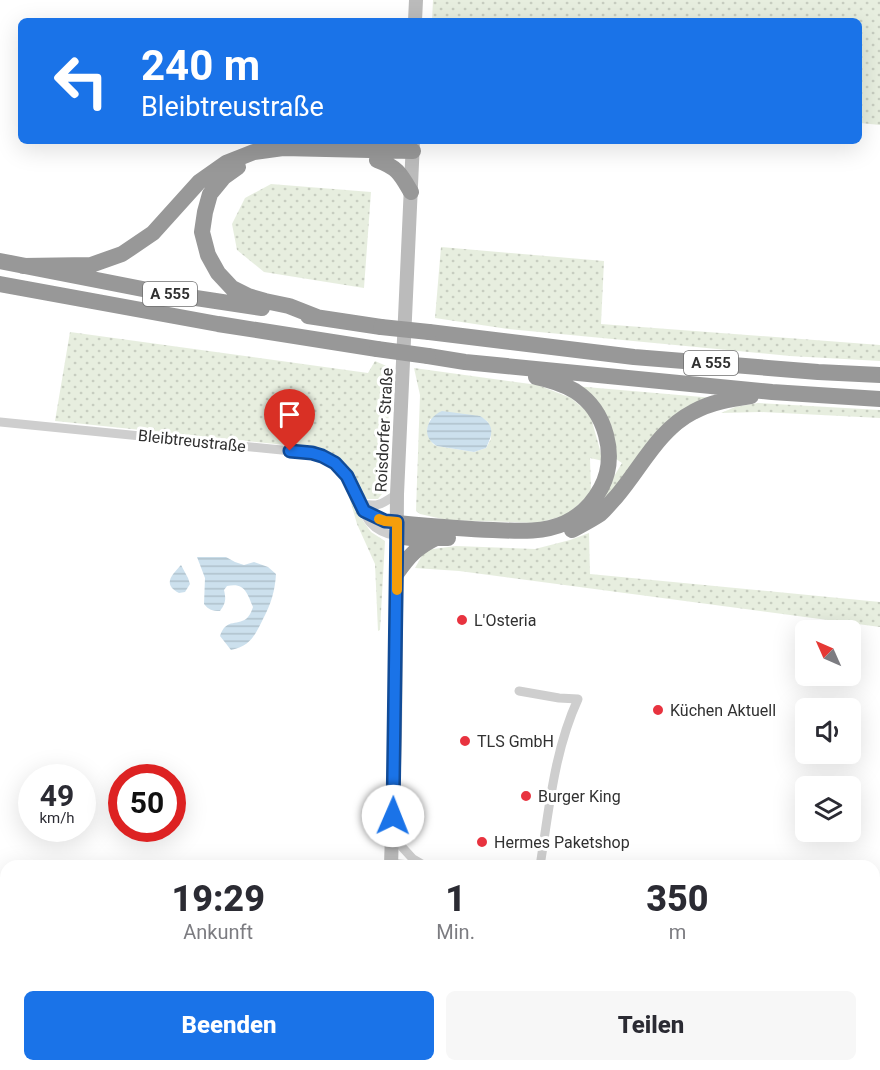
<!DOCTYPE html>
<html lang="de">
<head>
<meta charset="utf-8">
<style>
  :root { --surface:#fff; --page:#f7f7f7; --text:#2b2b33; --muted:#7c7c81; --accent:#1a73e8 }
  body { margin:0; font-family:Roboto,sans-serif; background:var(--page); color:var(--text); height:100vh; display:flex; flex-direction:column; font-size:22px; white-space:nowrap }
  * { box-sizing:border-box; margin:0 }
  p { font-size:20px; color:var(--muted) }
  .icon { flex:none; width:33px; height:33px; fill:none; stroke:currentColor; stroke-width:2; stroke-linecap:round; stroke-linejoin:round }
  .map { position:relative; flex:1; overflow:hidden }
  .details { position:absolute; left:0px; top:860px; width:880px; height:212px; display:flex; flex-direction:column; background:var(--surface); border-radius:18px 18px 0 0; box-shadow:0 6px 24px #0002 }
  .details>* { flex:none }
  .guide { position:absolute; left:18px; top:18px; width:844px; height:126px; border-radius:9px; box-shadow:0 6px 24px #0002; background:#1a73e8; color:#fff; overflow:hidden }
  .needle { width:39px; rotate:315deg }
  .controls { position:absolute; left:795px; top:620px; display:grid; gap:12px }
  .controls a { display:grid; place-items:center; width:66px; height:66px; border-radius:9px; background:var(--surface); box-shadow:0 6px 24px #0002; font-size:30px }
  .speed { position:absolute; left:18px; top:764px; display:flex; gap:12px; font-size:30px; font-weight:700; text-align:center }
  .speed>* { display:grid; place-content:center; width:78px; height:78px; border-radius:50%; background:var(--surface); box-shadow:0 6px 24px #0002; line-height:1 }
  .speed small { font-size:15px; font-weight:400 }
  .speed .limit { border:9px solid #d22; background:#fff; color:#111 }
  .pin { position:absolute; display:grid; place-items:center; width:51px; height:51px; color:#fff; margin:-62px -26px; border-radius:50% 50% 50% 0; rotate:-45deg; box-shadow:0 0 6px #0007 }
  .pin .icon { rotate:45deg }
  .me { position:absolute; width:66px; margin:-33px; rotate:1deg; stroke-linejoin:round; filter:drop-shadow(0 0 4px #0008) }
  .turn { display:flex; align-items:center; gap:21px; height:126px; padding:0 24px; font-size:27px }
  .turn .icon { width:78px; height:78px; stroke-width:2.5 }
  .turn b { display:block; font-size:42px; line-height:51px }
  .eta { display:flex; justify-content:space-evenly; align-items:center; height:102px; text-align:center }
  .eta b { font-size:36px; font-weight:800; line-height:42px }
  .button { display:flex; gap:12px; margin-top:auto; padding:12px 24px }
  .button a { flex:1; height:69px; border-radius:9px; background:var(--accent); color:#fff; font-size:24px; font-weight:800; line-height:69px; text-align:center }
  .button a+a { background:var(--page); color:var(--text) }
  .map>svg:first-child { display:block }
</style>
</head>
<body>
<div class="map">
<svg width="880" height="1070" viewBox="0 0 880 1070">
  <defs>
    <pattern id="grass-dots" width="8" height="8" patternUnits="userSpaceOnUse" patternTransform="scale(1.5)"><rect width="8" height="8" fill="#e7eedf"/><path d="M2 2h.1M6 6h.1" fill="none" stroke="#c7cdc0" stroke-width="1.8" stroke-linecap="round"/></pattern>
    <pattern id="water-rules" width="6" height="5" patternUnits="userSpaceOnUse" patternTransform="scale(1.5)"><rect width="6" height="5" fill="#cce0ed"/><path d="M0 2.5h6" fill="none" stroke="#b0c1cc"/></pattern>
  </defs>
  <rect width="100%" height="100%" fill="#fff"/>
  <path fill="url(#grass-dots)" fill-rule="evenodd" d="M433,0H880V125L860,123V21H432Z
    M271,184L371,192L364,288L264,272L237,250L232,224L245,198Z
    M441,247L604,261L601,324L880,345V361L790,356L508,329L435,318Z
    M70,332L368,373L375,361L391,368L385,490L378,499H367L361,492L355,479L346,467L331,454L313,448L55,421Z
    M414,368L538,385L571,398L590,414L603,461L590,458L591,493L567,515L537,523L447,520L420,514L416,511L420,395ZM480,416L488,422L491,439L486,448L474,452L437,446L433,444L427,430L430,419Z
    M574,386L714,398L606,500L601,498L622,463L613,457Z
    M758,403L880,410V418L760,412L721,413L735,407Z
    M348,493L361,518L371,532L385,541L380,630L378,631L375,564L357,524Z
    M589,533L590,574L880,602V627L459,571L415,568L425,550L456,546L535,549L570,540Z
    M0,907L6,908V1065H353L352,1070H0Z"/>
  <path fill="url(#water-rules)" d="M442,411L480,416C495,425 493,434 486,448L474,452L437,446C420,437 427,417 442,411Z
    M197,557H226L235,562L244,565L254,562L268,567L276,574C275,591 271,604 263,619C255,635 251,646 231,650L220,636C226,617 239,627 248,617C250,615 252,610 253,607C247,593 245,582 227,586L224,590C226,599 226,603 220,611C212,611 209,610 204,604L205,578Z
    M181,565L188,578L190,584L185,592L179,593C162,584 172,575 181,565Z"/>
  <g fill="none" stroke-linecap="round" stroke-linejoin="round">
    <path stroke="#cecece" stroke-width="9" d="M0,422L312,453C326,457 338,464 346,475C364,501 359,530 397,536
      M360,503C378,508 382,504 397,494
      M364,511L385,521L397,523
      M519,691L559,698L578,699C554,751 549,810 540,866
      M392,836L413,859L425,866
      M391,863L418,866
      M874,948L880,949"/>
    <path stroke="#bbb" stroke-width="14" d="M415,21L416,0
      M391,866L395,734L397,494L413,141
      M373,1070L374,1065"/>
    <path stroke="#989898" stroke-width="16" d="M377,160C398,168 400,173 411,192
      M238,167L224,177L210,194L205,212L202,232L208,255L218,273L232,288L248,296L265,301L289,306L317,317
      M0,261L163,293L262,308
      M23,266L91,265L122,254L153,233L199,182L226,163L254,152L283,148L413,151
      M0,284L218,324L377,349
      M308,316L381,327
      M429,332L634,357L818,372L880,375
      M428,356L465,362L772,392L880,399
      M397,523C429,526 461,529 493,530C517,531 543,533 565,523C580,516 593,503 601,488C618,456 606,411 575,391C563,384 550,380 536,377
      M572,530C581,525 591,520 600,514C606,509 611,502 616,497C641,468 658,430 693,412C711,402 731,399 751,396
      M397,536L411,538H448
      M397,573C409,556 417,547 436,538"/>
    <path stroke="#989898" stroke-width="16" d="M381,327L429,332
      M377,349L428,356"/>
  </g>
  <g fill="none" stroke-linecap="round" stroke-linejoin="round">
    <defs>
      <path id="route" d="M290,451L312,453L322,456L335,463L347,476L364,511L385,521L397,522L393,816"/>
    </defs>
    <use href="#route" stroke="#114b97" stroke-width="15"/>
    <use href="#route" stroke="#1a73e8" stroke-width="10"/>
    <path stroke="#f59e0b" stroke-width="10" d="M379,519L385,521L397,522V590"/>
  </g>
  <g fill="#e8333f" stroke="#fff" stroke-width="2">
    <circle cx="462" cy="620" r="6"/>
    <circle cx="658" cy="710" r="6"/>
    <circle cx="465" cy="741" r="6"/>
    <circle cx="526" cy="796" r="6"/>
    <circle cx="482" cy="842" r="6"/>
  </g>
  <g text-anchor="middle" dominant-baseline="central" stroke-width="6" stroke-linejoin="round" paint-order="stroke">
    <g fill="#fff" stroke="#6f6f6f" stroke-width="1.5">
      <rect x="143" y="282" width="54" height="24" rx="4.5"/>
      <rect x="684" y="351" width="54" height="24" rx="4.5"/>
    </g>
    <g font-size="15" font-weight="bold" fill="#313131">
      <text x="170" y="294">A 555</text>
      <text x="711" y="363">A 555</text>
    </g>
    <g font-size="16" fill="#313131" stroke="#fff">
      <text transform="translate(384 430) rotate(-87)">Roisdorfer Straße</text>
      <text transform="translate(192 441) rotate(6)">Bleibtreustraße</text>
    </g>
    <g font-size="16" fill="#313131" stroke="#fff" text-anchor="start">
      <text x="474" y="620">L'Osteria</text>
      <text x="670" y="710">Küchen Aktuell</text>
      <text x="477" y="741">TLS GmbH</text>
      <text x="538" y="796">Burger King</text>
      <text x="494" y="842">Hermes Paketshop</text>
    </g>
  </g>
</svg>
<div class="controls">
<a><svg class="needle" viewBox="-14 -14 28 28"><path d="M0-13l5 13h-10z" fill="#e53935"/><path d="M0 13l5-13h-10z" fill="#7c7c81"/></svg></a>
<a><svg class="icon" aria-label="sound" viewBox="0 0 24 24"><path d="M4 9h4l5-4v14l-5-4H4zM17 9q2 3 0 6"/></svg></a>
<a><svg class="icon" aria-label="layers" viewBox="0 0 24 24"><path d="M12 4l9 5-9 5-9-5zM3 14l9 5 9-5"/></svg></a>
</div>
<div class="speed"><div>49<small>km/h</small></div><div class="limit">50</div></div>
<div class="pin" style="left:290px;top:451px;background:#d93025"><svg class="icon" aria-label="arrive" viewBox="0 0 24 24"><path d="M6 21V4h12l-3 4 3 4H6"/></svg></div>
<svg class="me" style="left:393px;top:816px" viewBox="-20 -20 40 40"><circle r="19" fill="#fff"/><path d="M0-13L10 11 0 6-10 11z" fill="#1a73e8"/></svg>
<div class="guide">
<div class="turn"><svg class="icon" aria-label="left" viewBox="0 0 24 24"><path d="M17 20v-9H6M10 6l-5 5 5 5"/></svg><div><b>240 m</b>Bleibtreustraße</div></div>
</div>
<section class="details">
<div class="eta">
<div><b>19:29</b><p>Ankunft</p></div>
<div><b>1</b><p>Min.</p></div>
<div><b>350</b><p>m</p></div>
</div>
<div class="button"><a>Beenden</a><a>Teilen</a></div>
</section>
</div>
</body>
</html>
